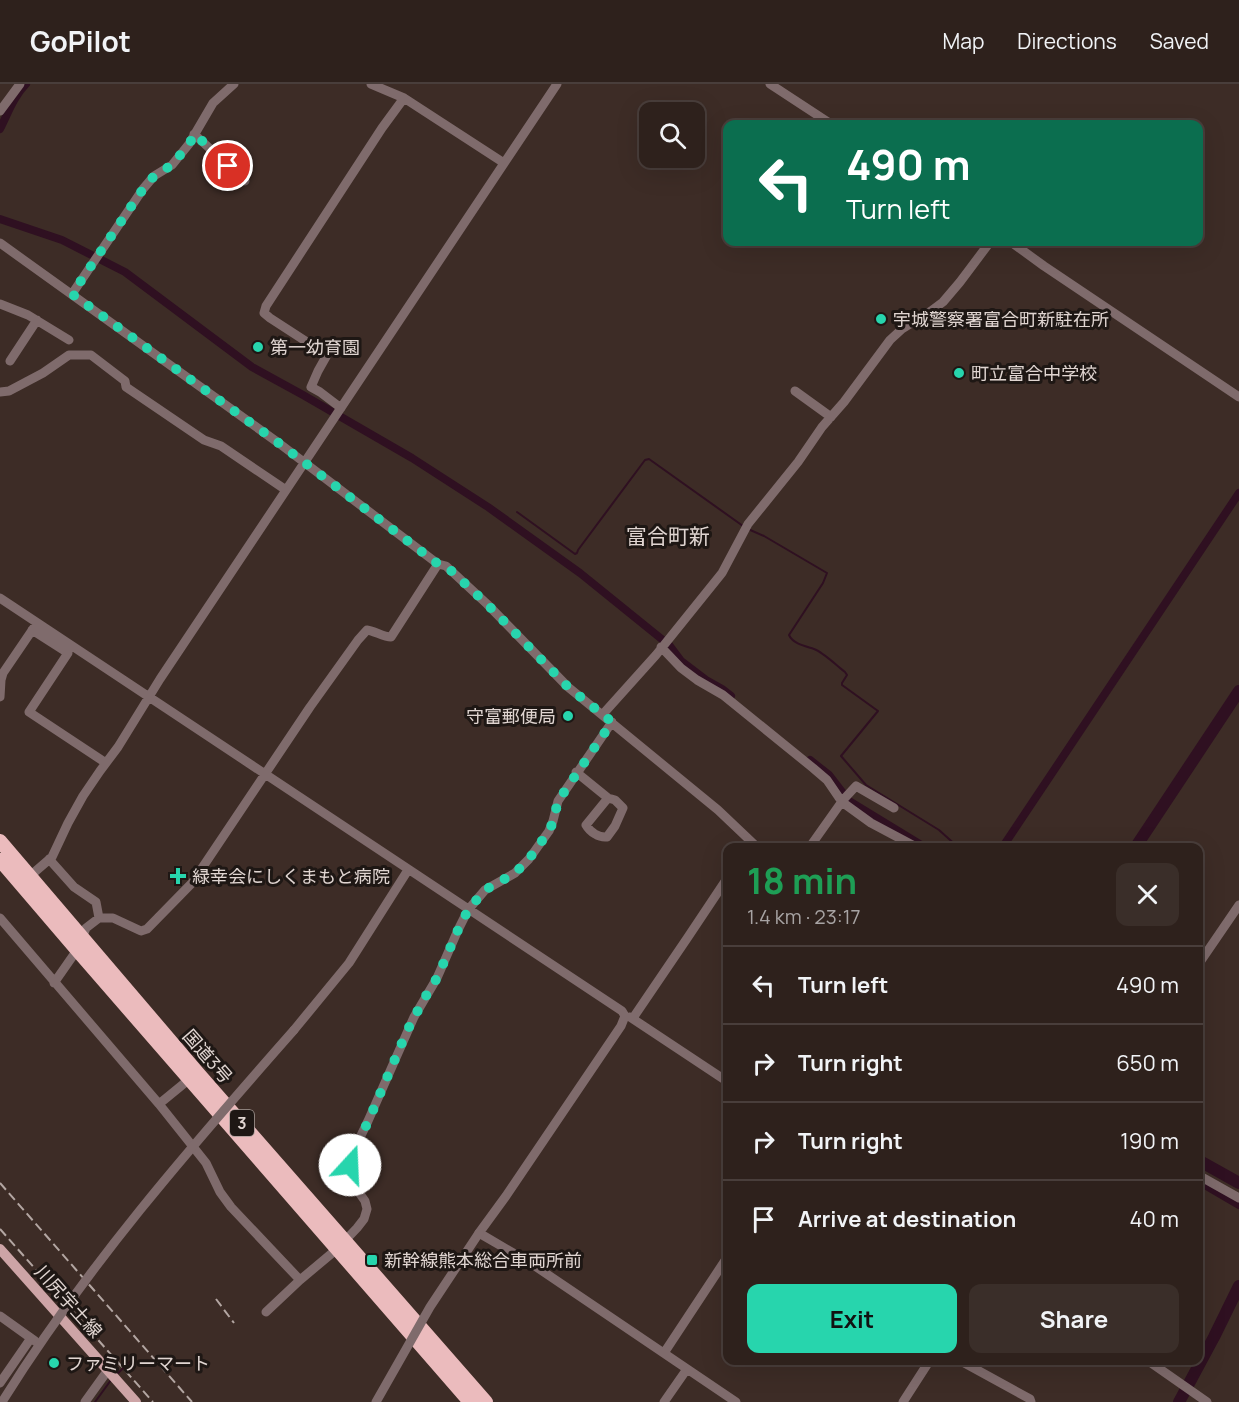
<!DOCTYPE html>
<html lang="en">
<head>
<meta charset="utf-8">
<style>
  :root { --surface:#2e211c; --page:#3a2e29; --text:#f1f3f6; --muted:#a7a3a3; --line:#493e3b; --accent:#27d5ad }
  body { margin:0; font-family:Manrope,"Noto Sans JP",sans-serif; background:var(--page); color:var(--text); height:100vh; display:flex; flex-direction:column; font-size:22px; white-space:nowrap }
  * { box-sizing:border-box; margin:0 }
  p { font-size:20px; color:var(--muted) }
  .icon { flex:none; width:33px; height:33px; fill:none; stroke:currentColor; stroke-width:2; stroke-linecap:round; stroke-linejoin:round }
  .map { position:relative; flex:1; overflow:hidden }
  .side { position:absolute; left:723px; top:759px; width:480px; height:522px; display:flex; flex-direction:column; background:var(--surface); border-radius:12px; box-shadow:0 6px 24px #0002,0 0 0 2px var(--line) }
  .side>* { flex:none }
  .top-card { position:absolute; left:723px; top:36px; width:480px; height:126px; border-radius:12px; box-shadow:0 6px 24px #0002,0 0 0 2px var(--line); background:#0b6e4f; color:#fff; overflow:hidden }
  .controls { position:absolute; left:639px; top:18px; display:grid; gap:12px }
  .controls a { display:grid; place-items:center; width:66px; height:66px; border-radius:12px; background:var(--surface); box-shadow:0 6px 24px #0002,0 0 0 2px var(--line); font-size:30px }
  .pin { position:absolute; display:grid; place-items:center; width:51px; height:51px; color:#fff; margin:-26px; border:3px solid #fff; border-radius:50%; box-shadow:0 2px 6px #0007 }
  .me { position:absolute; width:66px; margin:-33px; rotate:20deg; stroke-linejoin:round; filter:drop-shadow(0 0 4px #0008) }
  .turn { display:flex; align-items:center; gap:21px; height:126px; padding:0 24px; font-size:27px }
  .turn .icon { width:78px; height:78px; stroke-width:2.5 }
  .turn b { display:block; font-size:42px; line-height:51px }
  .round { display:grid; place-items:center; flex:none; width:63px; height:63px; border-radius:12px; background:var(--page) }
  .head { display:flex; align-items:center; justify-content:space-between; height:102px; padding:0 24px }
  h1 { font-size:36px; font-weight:700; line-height:45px; color:#1e9e55 }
  .primary-button { display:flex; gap:12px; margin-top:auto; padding:12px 24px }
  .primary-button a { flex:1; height:69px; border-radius:12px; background:var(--accent); color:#111; font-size:24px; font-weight:700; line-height:69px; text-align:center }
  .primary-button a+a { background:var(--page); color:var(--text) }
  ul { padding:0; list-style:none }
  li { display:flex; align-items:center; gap:18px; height:78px; padding:0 24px; border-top:2px solid var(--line) }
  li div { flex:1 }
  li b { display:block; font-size:22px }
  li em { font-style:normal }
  header { display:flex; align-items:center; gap:36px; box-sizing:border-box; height:84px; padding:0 30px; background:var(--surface); border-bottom:2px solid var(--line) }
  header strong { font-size:28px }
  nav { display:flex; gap:33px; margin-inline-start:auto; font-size:21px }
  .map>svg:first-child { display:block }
</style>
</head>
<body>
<header>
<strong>GoPilot</strong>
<nav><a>Map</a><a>Directions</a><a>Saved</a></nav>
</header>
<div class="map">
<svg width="1239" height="1318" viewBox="0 0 1239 1318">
  <rect width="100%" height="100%" fill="#3d2c26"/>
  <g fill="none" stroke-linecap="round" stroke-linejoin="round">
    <path stroke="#2f1021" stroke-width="2" d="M517,428L575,470L577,469L578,466L645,376L649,375L743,442
      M748,445L764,452L827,489L823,499L789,551C793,560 805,562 814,565C823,568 837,582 845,588L847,591L842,599V601L878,627L841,672L866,701L939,746L959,764
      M117,1290L135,1273
      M95,1318L111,1296"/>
    <path stroke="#2f1021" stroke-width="8" d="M0,45C8,29 14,12 26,0
      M0,135L62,156L125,188L252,283L303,311L412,374L488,423L580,489L669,561L681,577L706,596L722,605L731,612
      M810,676L829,691L849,717L926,764
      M1002,764L1239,409
      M1198,1097L1239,1121"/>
    <path stroke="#2f1021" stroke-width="12" d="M1135,764L1239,607
      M1198,1076L1239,1099
      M1179,1318L1214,1253L1239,1202"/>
    <path stroke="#7f6b6c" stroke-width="9" d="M371,0L404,14L504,79
      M770,0L831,40
      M0,27L20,0
      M194,50L245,97
      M1011,158L1044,182L1239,313
      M0,159L280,360L438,480L446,482L487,520L568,603L718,726L758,764
      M72,210L143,105L154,92L172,81L189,60L213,19L234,0
      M0,220L28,231L69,256
      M10,277L37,236
      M795,307L831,333
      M0,308L9,307L43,289L69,271H91L125,297L126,303L204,356L221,362L286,406
      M341,324L320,308L311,303L318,287L327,271L270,234L264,229L266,222L382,44L404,14
      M0,514L622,927L625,932L621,942L506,1112L479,1149L532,1180L736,1318
      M32,546L68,569L29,628L106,679
      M661,563L681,584L697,596L723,611L813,684L827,696L842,718L871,739L918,764
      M0,613L1,596L3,589L35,542
      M603,630L656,571L722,489L748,440L798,378L822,343L844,318L890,256L902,245L931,227L943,218L960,198L990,158
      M576,688L608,714L615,716L623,724L615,742L607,753C599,754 590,748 586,741L608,714
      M809,764L843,716L856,702L894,724
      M49,775L74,803L96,818L99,834
      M30,792L52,773L68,739L83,712L100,687L118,663L160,595L557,0
      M0,834L159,1020L206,1079L220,1108L231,1123L300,1196
      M1198,881L1239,821
      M54,899L77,866L86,844L99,834H113L141,847L147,845L192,799L310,623L358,556L367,546C375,547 383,553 391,553L438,480
      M630,933L728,998
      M633,934L688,853L728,793
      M294,946L349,879L408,786
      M159,1020L192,993
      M1198,1091L1239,1114
      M266,1228L300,1196L337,1165L357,1144L364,1135L367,1125L365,1117L353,1100L350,1092L349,1081L354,1066L368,1037L414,933L437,894L458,846L468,826L485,806L515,789L529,775L549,747L553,737L558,717L612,638
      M0,1232L35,1257
      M664,1269L728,1172
      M959,1276L1030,1315L1031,1318
      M1147,1276L1207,1318
      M0,1299L31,1254
      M85,1318L108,1286
      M664,1318L687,1285
      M903,1318L930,1276"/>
    <path stroke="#cda4a6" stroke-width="10" d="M0,1165L136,1318"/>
    <path stroke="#ebbbbd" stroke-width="14" d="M0,757L197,988L486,1318
      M0,776L77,866L470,1318"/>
    <path stroke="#b3a6a2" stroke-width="2" stroke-dasharray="9 4.5" stroke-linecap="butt" d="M0,1099L192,1318
      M0,1145L153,1318
      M216,1215L234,1239"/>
    <path stroke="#7f6b6c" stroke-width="9" d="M2,1318C86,1183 189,1065 294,946
      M376,1318L430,1223L479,1149"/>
  </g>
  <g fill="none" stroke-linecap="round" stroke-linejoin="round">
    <path stroke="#27d5ad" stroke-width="10" stroke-dasharray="0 18" d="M228,82L195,50L189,60L172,81L154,92L143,105L72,210L280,360L438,480L446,482L487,520L568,603L612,638L558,717L553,738L549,747L529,775L515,789L485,806L468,826L458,846L437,894L424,915L407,947L368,1038L354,1066L350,1081"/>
  </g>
  <g fill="#27d5ad" stroke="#1e1714" stroke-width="2">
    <circle cx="881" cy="235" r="6"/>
    <circle cx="258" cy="263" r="6"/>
    <circle cx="959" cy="289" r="6"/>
    <circle cx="568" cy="632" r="6"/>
    <path d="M175 783h6v6h6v6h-6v6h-6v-6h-6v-6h6z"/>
    <rect x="366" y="1170" width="12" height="12" rx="3"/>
    <circle cx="54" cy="1279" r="6"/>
  </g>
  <g text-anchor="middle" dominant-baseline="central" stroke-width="6" stroke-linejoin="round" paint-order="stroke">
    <rect fill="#1e1714" stroke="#a69c98" stroke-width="1.5" x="230" y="1026" width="24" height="26" rx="4.5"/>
    <g font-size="16" font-weight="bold" fill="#e0d5d1">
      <text x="242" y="1039">3</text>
    </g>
    <g font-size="18" fill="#e0d5d1" stroke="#1e1714" text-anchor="start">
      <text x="893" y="235">宇城警察署富合町新駐在所</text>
      <text x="270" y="263">第一幼育園</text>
      <text x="971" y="289">町立富合中学校</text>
      <text x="556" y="632" text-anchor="end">守富郵便局</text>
      <text x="192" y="792">緑幸会にしくまもと病院</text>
      <text x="384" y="1176">新幹線熊本総合車両所前</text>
      <text x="66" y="1279">ファミリーマート</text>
    </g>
    <g font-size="18" fill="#e0d5d1" stroke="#1e1714">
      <text transform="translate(208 972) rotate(49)">国道3号</text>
      <text transform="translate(69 1217) rotate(48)">川尻宇土線</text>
    </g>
    <g font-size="21" fill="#e0d5d1" stroke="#1e1714">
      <text x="668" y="452">富合町新</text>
    </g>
  </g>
</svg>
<div class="controls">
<a><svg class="icon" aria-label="search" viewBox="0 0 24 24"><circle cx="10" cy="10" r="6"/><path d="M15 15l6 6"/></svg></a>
</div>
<div class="pin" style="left:228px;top:82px;background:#d93025"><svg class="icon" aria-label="arrive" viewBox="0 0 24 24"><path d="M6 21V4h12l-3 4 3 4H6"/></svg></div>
<svg class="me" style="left:350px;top:1081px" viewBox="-20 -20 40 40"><circle r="19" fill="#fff"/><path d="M0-13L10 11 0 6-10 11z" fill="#27d5ad"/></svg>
<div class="top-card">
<div class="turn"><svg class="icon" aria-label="left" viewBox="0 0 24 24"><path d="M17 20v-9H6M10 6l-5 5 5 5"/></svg><div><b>490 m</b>Turn left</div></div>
</div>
<section class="side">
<div class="head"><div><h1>18 min</h1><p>1.4 km · 23:17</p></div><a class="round"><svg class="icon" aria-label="close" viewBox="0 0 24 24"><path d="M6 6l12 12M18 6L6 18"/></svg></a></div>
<ul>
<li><svg class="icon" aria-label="left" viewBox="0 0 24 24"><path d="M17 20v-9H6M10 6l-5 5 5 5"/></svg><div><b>Turn left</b></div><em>490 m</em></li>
<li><svg class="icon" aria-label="right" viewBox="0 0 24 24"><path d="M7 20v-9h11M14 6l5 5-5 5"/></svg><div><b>Turn right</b></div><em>650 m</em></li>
<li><svg class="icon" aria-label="right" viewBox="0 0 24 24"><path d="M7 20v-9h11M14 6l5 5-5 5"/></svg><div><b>Turn right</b></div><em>190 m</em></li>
<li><svg class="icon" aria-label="arrive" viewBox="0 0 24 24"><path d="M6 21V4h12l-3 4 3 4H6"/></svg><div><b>Arrive at destination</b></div><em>40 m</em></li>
</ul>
<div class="primary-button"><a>Exit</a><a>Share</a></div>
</section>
</div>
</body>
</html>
